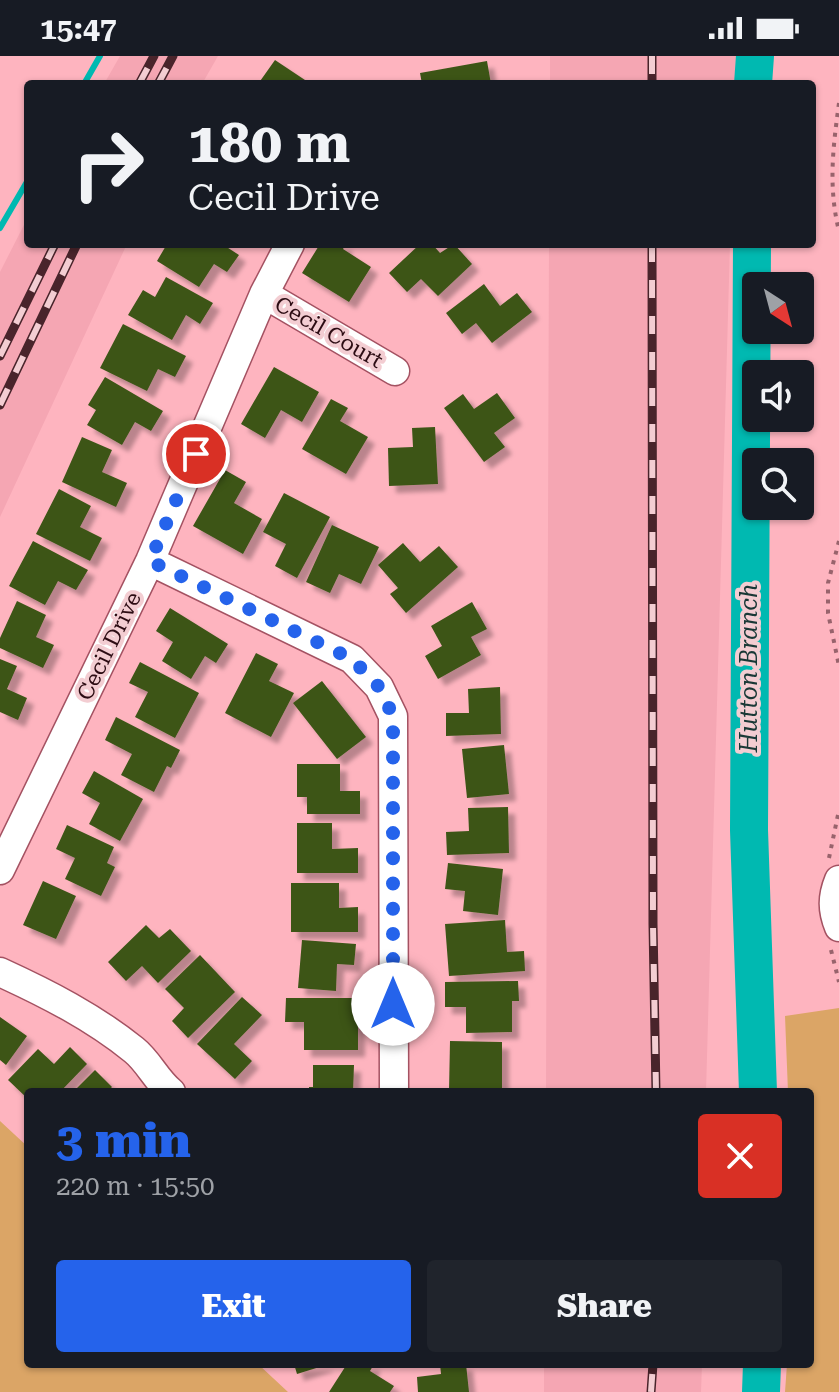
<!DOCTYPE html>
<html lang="en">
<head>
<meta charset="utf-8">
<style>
  :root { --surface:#171b24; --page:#20242c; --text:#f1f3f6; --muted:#9ea1a6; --accent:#2563eb }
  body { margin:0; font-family:"Roboto Serif",serif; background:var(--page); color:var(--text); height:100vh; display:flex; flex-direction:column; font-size:30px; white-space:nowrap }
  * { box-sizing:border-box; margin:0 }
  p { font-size:26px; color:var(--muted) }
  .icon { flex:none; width:44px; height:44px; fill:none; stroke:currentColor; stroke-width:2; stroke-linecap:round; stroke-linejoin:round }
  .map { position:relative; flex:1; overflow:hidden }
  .side { position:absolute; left:24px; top:1032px; width:790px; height:280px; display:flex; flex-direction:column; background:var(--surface); border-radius:8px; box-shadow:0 2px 6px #0004 }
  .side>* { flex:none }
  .guide { position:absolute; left:24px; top:24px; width:792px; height:168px; border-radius:8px; box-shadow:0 2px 6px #0004; background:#171b24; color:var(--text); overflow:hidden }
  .needle { width:52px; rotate:144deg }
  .tools { position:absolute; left:742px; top:216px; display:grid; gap:16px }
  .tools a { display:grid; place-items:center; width:72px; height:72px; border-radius:8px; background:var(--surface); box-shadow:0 2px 6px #0004; font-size:40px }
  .pin { position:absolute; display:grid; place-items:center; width:68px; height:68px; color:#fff; margin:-34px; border:4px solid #fff; border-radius:50%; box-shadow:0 2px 8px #0007 }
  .me { position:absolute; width:88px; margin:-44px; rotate:0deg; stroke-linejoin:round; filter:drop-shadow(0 0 6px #0008) }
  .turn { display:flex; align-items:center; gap:28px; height:168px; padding:0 32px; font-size:36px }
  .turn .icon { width:104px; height:104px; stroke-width:2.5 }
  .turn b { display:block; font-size:56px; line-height:68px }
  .round { display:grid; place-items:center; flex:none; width:84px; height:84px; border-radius:8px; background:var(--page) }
  .head { display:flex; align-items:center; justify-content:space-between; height:136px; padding:0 32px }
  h1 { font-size:48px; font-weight:800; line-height:60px; color:var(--accent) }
  .primary-button { display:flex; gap:16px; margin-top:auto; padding:16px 32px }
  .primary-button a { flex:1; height:92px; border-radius:8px; background:var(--accent); color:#fff; font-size:32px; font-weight:800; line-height:92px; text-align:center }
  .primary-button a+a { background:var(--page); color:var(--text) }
  .status { display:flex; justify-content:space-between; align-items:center; height:56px; padding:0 40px; background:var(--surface); direction:ltr }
  .status svg { height:22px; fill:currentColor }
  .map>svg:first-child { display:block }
</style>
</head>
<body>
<div class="status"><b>15:47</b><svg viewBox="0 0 49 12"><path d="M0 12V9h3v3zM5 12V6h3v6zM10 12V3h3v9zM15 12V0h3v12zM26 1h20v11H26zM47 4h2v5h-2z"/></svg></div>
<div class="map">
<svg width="839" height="1336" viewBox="0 0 839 1336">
  <defs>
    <filter id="shadow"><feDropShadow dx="7" dy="7" stdDeviation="2" flood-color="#0004"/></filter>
  </defs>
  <rect width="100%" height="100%" fill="#feb4bf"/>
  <path fill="#f5a6b3" d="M120,0H218L202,28H104Z
    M550,0H736L735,28H550Z
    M28,161V188H127L0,461V216Z
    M549,188H730L706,1036H546Z
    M544,1308H702L701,1336H544Z"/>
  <path fill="#dba566" d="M839,952V1336H785L787,1308H810V1036H788L785,960Z
    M0,1065L28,1091V1308H258L288,1336H0Z"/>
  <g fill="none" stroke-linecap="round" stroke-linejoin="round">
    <path stroke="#00b9b1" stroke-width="6" d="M84,28L100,0
      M0,172L28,124"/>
    <path stroke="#00b9b1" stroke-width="38" d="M753,28L755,0
      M752,188L749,774L758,1036
      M761,1336L762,1308"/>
  </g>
  <path fill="#3c5518" filter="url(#shadow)" d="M275,4L305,24L302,28H258Z
    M487,5L491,28H422L420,17Z
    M167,188H222L239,199L227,216L214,208L199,231L157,205Z
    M320,188H346L343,193L371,211L349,246L302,217Z
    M420,188H432L440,197L454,188L472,208L438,240L421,223L407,236L389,217Z
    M166,221L213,247L200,268L186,259L172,284L128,259L143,234L155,241Z
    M484,228L500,250L517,237L532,256L492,287L476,267L462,278L446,257Z
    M123,268L186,300L175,321L158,313L147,335L100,312Z
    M274,311L319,336L302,366L281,354L265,382L241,368Z
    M105,321L163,355L151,375L135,366L122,389L87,369L96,354L88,349Z
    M497,337L515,362L494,377L505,391L484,406L444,352L463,338L474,353Z
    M331,343L348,352L340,365L368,381L346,418L302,393Z
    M435,371L438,428L389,430L388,392L413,391L412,372Z
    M82,381L112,394L102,416L127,427L116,451L62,426Z
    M225,414L246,426L234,447L262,463L243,498L193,470Z
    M59,433L91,450L80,471L102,482L90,505L36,478Z
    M284,437L330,461L297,522L275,510L286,488L263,476Z
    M332,469L379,491L361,528L339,518L330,537L306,526Z
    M33,485L88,514L76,534L58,525L45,549L9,530Z
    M403,487L420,506L439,490L458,511L406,557L390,538L398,532L378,509Z
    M17,545L46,559L36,581L54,589L43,612L0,592V582Z
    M472,546L487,573L471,581L481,599L438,623L425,600L442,590L431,570Z
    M170,552L228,588L216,607L205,600L191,623L162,605L173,586L156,575Z
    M256,597L278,608L269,625L294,637L271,681L225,657Z
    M0,603L17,610L7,633L27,642L18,664L0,656Z
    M140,606L199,637L175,682L135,661L148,636L129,627Z
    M322,625L366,681L337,703L293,647Z
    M500,631L501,678L446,680V657H469L468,633Z
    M116,661L180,694L171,712L167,710L154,736L121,719L132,698L105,684Z
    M504,689L509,738L467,742L462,693Z
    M297,708H340V735H360V758H307V741H297Z
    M94,715L143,743L120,785L89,768L100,747L82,737Z
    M508,751L509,797L447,799L446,776L469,775L468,752Z
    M297,767H332V793L358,792V817H297Z
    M67,769L114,791L107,807L115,811L101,840L65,823L75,802L56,793Z
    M448,807L503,813L498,859L463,855L465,835L445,833Z
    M43,825L76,840L56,883L23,869Z
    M291,827H339V852L358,851V876H291Z
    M505,864L507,896L524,895L525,915L449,920L445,868Z
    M146,869L159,882L170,873L191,895L158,927L142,910L126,925L108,906Z
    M302,884L356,888L354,909L337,908L336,935L298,932Z
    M200,899L235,936L188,982L172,965L184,952L165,933Z
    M518,925L519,945H512V976L466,977V951H445V926Z
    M242,941L262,959L234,988L252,1005L235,1023L197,988Z
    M286,942H358V994H304V966H285Z
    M0,961L27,980L6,1009L0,1004Z
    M450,985L502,986V1035H449Z
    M70,991L87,1008L60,1036H28V1043L8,1024L38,993L54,1008Z
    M313,1009H354L353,1036H309V1031H313Z
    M95,1014L112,1031L107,1036H73Z
    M294,1308H326V1309L297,1318Z
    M347,1308H374L370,1315L394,1330L390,1336H329Z
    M440,1308H466L469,1336H418L417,1321L441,1318Z"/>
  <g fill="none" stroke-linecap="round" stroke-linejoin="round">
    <defs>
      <path id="minor" d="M264,238L395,315
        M150,505L352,603L379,631L393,660L394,1036
        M0,814L150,505L264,238L290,188
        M839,824C832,841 832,854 839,871
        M0,916C48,938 93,961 134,994C149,1006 156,1024 171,1036"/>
    </defs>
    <use href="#minor" stroke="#a45262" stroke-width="31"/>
    <path stroke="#98636c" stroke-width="4" stroke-dasharray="4 6" stroke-linecap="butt" d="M839,47C833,91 828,131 839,175
      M839,485L828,527V557L839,610
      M829,802L839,754
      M831,894L839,926"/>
    <use href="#minor" stroke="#fff" stroke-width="28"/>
    <defs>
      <path id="rail" d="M652,0V28
        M139,28L154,0
        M158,28L173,0
        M652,188L653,868L656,1036
        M0,300L55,188
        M0,349L77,188
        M651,1336L653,1308"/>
    </defs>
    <use href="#rail" stroke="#49242b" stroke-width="9"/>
    <use href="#rail" stroke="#f3cdd2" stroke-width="6" stroke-dasharray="18" stroke-linecap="butt"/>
  </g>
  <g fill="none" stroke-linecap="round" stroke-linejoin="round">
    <path stroke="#2563eb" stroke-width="14" stroke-dasharray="0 25.2" d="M196,398L150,505L352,603L379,631L393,660V948"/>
  </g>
  <g text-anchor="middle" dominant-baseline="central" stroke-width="8" stroke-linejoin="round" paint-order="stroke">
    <g font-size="22" fill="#2c0c13" stroke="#f3cdd2">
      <text transform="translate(329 276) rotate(30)">Cecil Court</text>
      <text transform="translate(109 590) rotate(-64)">Cecil Drive</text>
    </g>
    <g font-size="24" font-style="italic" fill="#193836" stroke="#f3cdd2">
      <text transform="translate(749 612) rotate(-90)">Hutton Branch</text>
    </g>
  </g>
</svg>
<div class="tools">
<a><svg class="needle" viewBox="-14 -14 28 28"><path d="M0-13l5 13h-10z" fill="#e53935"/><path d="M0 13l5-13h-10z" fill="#9ea1a6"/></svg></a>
<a><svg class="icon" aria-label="sound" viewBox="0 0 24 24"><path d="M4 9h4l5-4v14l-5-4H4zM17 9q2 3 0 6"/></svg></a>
<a><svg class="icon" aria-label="search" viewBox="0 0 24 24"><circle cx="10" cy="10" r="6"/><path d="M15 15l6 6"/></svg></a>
</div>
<div class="pin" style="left:196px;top:398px;background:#d93025"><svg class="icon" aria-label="arrive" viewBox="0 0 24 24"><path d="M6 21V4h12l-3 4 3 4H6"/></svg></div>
<svg class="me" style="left:393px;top:948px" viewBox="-20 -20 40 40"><circle r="19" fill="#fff"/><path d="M0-13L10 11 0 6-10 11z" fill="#2563eb"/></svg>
<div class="guide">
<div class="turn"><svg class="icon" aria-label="right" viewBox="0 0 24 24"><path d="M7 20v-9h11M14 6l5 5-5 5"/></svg><div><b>180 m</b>Cecil Drive</div></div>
</div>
<section class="side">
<div class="head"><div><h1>3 min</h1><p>220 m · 15:50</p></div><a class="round" style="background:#d93025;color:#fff"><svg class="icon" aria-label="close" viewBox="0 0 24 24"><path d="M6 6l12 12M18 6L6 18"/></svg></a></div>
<div class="primary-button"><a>Exit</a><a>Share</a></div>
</section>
</div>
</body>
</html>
